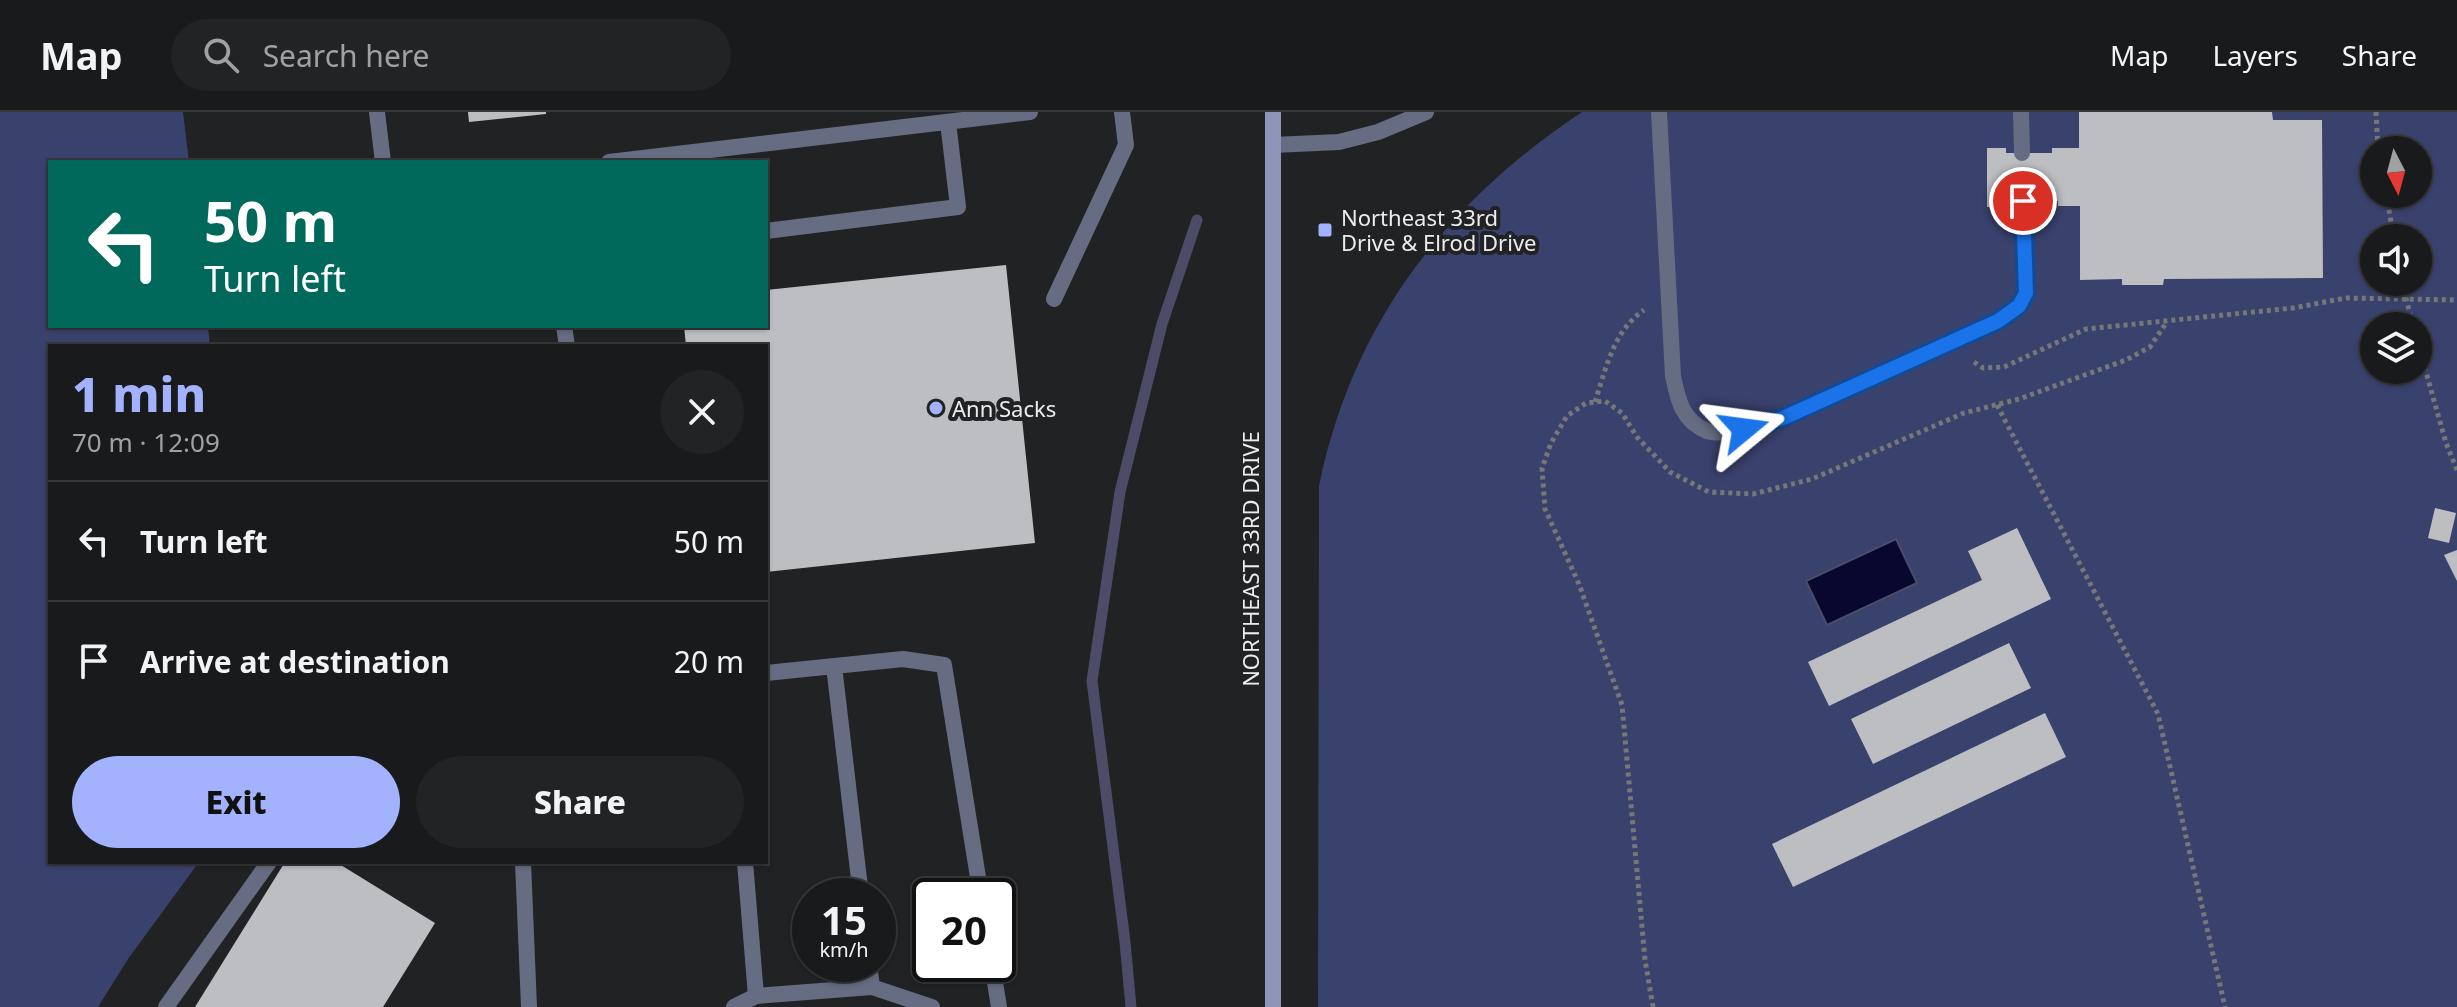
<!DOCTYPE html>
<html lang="en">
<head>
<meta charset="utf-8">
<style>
  :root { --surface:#191a1b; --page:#222324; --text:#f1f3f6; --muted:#9fa1a3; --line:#37383a; --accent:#a2b2fd }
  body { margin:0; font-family:"Noto Sans",sans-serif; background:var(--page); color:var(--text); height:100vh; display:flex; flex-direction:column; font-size:30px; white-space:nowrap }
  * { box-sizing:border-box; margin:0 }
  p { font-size:26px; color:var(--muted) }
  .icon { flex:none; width:44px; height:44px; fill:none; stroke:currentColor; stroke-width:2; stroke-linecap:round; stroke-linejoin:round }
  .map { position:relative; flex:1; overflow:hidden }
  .panel { position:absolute; left:48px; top:232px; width:720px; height:520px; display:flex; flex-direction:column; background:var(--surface); border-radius:0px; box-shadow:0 2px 6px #0004,0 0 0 2px var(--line) }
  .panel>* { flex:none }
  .banner { position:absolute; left:48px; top:48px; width:720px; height:168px; border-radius:0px; box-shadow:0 2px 6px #0004,0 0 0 2px var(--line); background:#00695c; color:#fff; overflow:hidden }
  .needle { width:52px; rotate:174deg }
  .controls { position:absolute; left:2360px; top:24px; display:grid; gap:16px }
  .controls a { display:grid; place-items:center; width:72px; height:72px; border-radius:50%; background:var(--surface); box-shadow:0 2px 6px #0004,0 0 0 2px var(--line); font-size:40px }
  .speed { position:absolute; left:792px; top:766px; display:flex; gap:16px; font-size:40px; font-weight:700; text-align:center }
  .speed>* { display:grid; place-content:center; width:104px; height:104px; border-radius:50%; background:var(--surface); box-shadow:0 2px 6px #0004,0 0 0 2px var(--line); line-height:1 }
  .speed small { font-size:20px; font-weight:400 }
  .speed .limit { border:4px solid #111; border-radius:12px; background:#fff; color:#111 }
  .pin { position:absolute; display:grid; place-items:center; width:68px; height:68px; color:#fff; margin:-34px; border:4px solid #fff; border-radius:50%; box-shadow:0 2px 8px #0007 }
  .me { position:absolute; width:88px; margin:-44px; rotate:74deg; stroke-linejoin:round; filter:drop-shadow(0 0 6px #0008) }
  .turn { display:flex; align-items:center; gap:28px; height:168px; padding:0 24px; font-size:36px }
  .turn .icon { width:104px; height:104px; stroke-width:2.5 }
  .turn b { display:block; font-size:56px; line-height:68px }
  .round { display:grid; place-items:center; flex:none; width:84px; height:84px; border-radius:42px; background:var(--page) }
  .head { display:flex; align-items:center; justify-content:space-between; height:136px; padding:0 24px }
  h1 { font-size:48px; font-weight:800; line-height:60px; color:var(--accent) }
  .action { display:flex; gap:16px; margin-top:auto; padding:16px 24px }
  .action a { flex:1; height:92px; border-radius:48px; background:var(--accent); color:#111; font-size:32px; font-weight:800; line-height:92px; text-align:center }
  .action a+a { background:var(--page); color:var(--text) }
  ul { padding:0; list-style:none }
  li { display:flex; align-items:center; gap:24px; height:120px; padding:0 24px; border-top:2px solid var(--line) }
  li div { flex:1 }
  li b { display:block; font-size:30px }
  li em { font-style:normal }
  header { display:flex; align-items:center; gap:48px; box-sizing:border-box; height:112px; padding:0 40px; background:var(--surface); border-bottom:2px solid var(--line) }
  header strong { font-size:38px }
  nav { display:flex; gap:44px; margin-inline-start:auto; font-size:28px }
  .search { width:560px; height:72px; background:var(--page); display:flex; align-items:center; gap:20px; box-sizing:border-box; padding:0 28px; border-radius:44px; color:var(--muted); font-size:30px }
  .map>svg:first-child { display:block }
</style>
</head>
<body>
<header>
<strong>Map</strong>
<div class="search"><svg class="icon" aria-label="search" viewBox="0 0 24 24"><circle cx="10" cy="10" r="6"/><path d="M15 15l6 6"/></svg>Search here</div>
<nav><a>Map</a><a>Layers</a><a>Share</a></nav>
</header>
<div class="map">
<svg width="2457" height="895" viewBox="0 0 2457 895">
  <rect width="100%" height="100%" fill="#212224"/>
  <path fill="#39416d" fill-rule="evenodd" d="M0,0H183L189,50H50V214H208L210,234H50V750H199L128,847L98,895H0Z
    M1582,0H2457V895H1318L1319,374C1352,212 1446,90 1582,0ZM2374,38H2418V82H2374ZM2374,126H2418V170H2374ZM2374,214H2418V258H2374Z"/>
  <path fill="#070730" stroke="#4c4c69" stroke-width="2" d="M1896,427L1917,471L1827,513L1806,469Z"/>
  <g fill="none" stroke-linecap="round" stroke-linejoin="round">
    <path stroke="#4c4c69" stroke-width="11" d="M1131,895L1125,830L1092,569L1120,380L1162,212L1197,108"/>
  </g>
  <path fill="#bdbec1" d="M468,0H546V2L469,10Z
    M2079,0H2272L2273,8H2322L2323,166L2164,167L2163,173H2122V167L2080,168V94H2058V89H2007V95H1987V36H2006V41H2052V36H2079Z
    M1006,153L1035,431L766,460V234H686L684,214H766V178Z
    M2435,396L2456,401L2449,431L2428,426Z
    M2017,416L2051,487L1829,594L1808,550L1982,468L1968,439Z
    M2457,438V469L2444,443Z
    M2009,531L2031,576L1873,652L1851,607Z
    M2045,601L2066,645L1793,775L1772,732Z
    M285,750H336L435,811L383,895H195Z"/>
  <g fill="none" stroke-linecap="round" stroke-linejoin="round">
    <path stroke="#767779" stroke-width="5" stroke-dasharray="4 4" stroke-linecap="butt" d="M2376,0L2378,38
      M2386,82L2394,126
      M2402,170L2413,214
      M2418,232L2446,331L2457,358
      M1974,250L1983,256L2004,255L2086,217L2293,196L2346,186L2457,188
      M1595,290C1606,256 1614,218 1644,198
      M1997,293L2158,602L2225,895
      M1653,895L1645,848L1622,593L1579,472L1545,397L1542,356L1551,331L1567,304L1586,291L1605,289L1622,301L1637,325L1670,360L1709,380L1753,382L1812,367L1964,301L2019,287L2126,248L2150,235L2166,211"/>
    <path stroke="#666c82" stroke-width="16" d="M377,0L383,50
      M1659,0L1673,264C1678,288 1682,309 1707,319C1744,335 1951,230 1998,209L2019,194L2026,181L2023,89
      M2021,0L2022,41
      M609,50L1030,0
      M766,119L958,95L948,10
      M1054,187L1126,33L1122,0
      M564,214L567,234
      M834,554L861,784
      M766,561L903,547L944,553L981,784
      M523,750L529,895
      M745,750L756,884
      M869,852L872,875
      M992,852L999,895
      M166,895L269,750
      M734,895L756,884L872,875L932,895"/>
    <path stroke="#666c82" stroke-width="16" d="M1273,33L1339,30L1378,20L1426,0"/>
    <path stroke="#8d96b9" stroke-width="16" d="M1273,0V895"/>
  </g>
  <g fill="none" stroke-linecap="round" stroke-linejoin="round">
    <defs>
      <path id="route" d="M1744,317L1783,306L1998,209L2019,194L2026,181L2023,89"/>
    </defs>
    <use href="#route" stroke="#114b97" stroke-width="20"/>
    <use href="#route" stroke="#1a73e8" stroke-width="14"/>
  </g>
  <g fill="#a2b2fd" stroke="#212224" stroke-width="3">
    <rect x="1317" y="110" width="16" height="16" rx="4"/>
    <circle cx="936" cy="296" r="8"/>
  </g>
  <g text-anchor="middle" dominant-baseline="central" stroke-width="8" stroke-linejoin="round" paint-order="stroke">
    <g font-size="22" fill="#ececee" stroke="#212224" text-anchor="start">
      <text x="1341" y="105">Northeast 33rd<tspan x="1341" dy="25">Drive &amp; Elrod Drive</tspan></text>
      <text x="952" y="296">Ann Sacks</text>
    </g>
    <g font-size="22" fill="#ececee" stroke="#212224">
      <text transform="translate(1250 447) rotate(-90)">NORTHEAST 33RD DRIVE</text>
    </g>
  </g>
</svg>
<div class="controls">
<a><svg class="needle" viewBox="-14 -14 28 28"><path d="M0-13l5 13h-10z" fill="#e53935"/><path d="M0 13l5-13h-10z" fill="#9fa1a3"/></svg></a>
<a><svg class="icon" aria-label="sound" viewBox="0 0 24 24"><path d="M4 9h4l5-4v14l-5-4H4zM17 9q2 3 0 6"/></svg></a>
<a><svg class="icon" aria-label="layers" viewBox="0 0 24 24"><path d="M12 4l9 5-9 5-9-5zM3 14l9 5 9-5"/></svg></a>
</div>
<div class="speed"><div>15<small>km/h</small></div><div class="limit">20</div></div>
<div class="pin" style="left:2023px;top:89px;background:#d93025"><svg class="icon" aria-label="arrive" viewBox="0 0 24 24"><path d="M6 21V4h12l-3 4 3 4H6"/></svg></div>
<svg class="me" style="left:1744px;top:317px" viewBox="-20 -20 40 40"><path d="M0-17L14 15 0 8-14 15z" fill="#1a73e8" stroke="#fff" stroke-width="4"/></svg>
<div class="banner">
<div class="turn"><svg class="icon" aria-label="left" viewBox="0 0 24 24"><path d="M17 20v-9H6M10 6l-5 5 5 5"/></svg><div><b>50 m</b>Turn left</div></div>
</div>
<section class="panel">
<div class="head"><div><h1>1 min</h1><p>70 m · 12:09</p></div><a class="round"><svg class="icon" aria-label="close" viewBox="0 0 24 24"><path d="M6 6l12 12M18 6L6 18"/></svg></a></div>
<ul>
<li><svg class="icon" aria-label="left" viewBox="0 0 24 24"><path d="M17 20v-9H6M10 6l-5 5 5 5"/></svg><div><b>Turn left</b></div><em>50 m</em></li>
<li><svg class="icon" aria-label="arrive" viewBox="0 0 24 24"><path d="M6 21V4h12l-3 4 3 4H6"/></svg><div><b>Arrive at destination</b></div><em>20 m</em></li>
</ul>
<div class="action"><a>Exit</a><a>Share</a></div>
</section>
</div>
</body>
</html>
